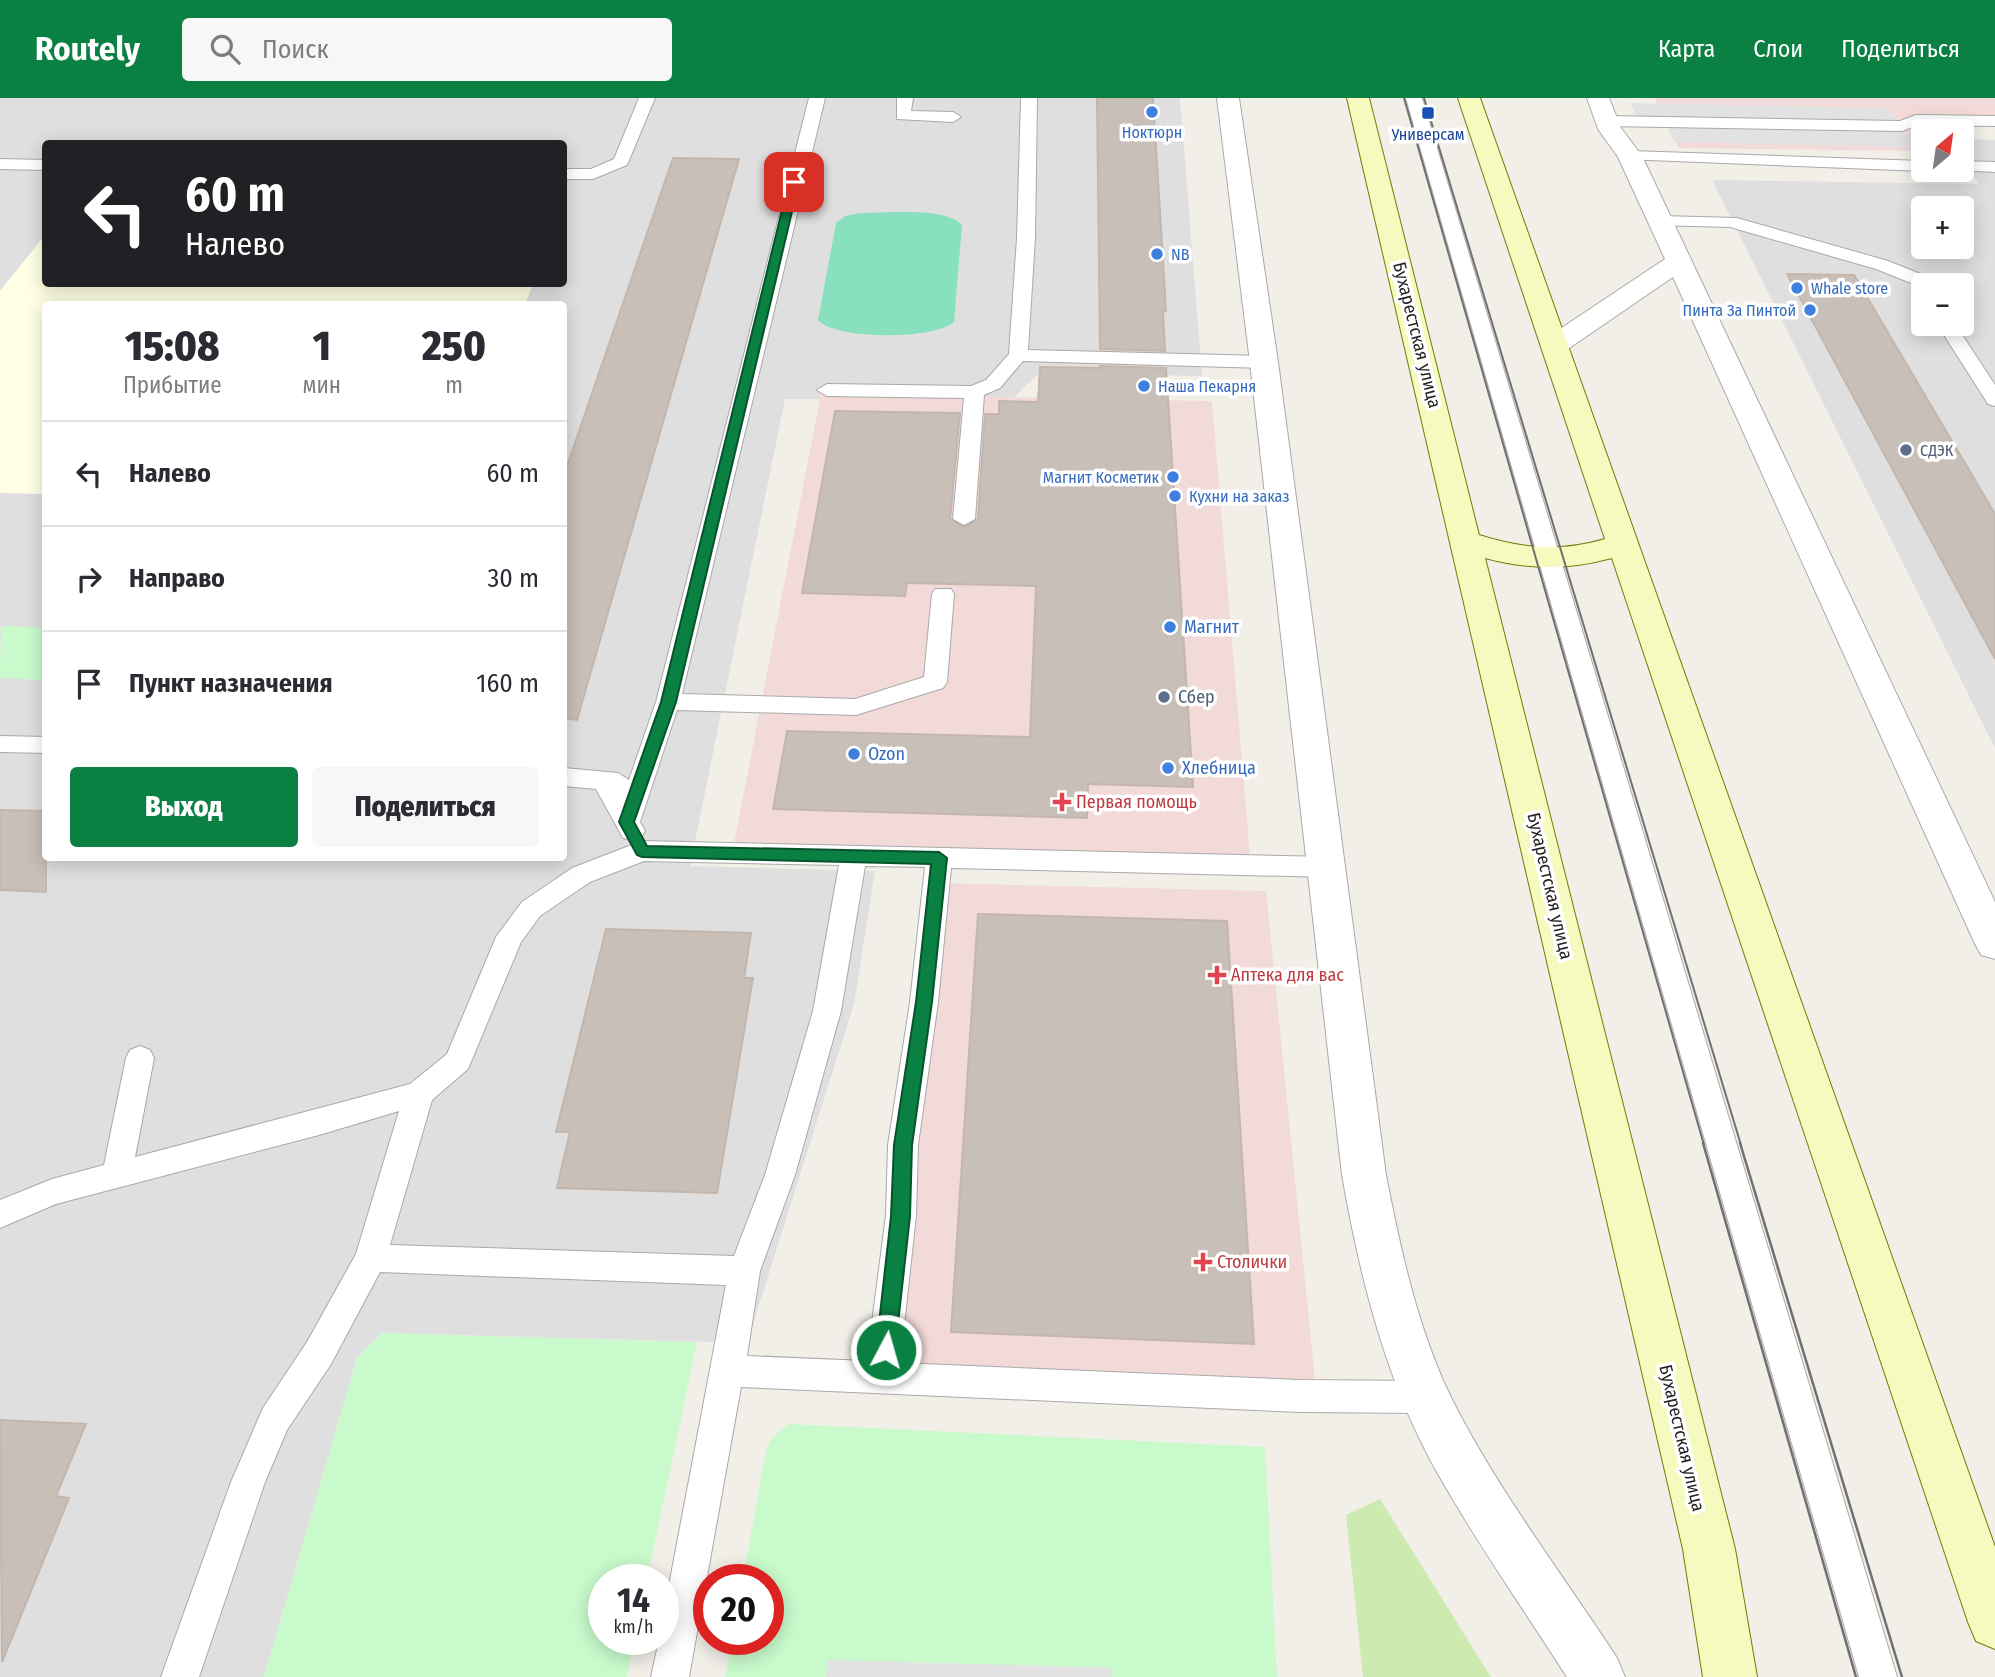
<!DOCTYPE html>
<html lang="ru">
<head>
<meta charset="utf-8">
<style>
  :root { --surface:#fff; --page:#f7f7f7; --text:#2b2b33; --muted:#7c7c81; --line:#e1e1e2; --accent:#0b8043 }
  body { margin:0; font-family:"Fira Sans Condensed",sans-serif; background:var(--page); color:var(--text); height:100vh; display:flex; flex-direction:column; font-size:26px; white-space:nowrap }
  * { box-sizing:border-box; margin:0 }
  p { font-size:23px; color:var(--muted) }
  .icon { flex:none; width:38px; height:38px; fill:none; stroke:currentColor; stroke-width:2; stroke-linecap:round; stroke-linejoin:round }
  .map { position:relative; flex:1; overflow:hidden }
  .sheet { position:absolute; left:42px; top:203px; width:525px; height:560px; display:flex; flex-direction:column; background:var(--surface); border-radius:7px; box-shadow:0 4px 18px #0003 }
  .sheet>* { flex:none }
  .top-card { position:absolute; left:42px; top:42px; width:525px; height:147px; border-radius:7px; box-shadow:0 4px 18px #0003; background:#202124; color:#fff; overflow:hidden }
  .needle { width:46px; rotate:29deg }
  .tools { position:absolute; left:1911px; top:21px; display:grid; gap:14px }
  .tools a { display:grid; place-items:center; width:63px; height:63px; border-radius:7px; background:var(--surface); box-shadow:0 4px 18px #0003; font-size:35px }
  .speed { position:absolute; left:588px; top:1466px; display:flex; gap:14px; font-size:35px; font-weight:700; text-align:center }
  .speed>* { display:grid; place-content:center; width:91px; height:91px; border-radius:50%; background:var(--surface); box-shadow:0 4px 18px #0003; line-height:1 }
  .speed small { font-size:18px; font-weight:400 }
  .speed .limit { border:10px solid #d22; background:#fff; color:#111 }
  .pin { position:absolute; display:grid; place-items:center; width:60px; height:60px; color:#fff; margin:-30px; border-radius:14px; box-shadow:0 4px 10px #0006 }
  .me { position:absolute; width:77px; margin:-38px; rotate:6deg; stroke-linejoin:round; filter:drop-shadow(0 0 5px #0008) }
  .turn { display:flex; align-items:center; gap:24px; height:147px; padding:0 28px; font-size:32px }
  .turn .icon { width:91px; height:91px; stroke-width:2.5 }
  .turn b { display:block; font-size:49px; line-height:60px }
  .eta { display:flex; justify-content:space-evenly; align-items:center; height:119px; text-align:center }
  .eta b { font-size:42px; font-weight:800; line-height:49px }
  .cta { display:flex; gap:14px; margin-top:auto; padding:14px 28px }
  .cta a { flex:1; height:80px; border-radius:7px; background:var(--accent); color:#fff; font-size:28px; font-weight:800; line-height:80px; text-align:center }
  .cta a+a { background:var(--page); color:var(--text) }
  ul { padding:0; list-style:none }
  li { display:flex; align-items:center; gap:21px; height:105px; padding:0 28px; border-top:2px solid var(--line) }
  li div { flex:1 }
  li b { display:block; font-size:26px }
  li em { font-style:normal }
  header { display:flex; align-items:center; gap:42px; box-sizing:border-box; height:98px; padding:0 35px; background:var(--accent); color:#fff }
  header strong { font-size:33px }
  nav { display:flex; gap:38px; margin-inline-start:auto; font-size:24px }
  .search { width:490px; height:63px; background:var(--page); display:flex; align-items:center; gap:18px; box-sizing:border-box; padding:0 24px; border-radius:7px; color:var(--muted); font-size:26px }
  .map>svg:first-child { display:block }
</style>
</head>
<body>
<header>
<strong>Routely</strong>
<div class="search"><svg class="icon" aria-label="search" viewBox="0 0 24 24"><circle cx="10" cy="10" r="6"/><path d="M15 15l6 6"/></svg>Поиск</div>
<nav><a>Карта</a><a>Слои</a><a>Поделиться</a></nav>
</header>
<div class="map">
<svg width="1995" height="1579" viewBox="0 0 1995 1579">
  <rect width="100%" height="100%" fill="#f2efe9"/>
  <path fill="#e0dfdf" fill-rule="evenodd" d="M0,0H1180L1202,278L1039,275L1010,303L785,301L690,768L875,773L854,906L747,1245L382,1235L357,1260L264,1579H0ZM46,46H564V186H46ZM46,206H564V760H46Z
    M1962,41L1995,42V650L1712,82L1979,86L1962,61ZM1923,110H1962V149H1923ZM1923,187H1962V226H1923Z"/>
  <path fill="#f2dad9" d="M1655,0H1995V27L1924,26L1931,33H1923V53L1679,50Z
    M821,296L1212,303L1250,758L731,761Z
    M936,785L1266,793L1316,1293L899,1280Z"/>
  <path fill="#ffffe5" d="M45,137L46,186H533L525,206H46L45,396L0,395V193Z"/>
  <path fill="#cdebb0" d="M1380,1401L1491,1579H1363L1346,1417Z"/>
  <path fill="#c8facc" d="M1,528L45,530V582L0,580Z
    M382,1235L697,1244L647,1482H604V1542H634L627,1579H264L357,1260Z
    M788,1326L1265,1349L1277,1579H1112V1570L828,1562L826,1579H725L732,1542H768V1482H743L765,1357L770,1342Z"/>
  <path fill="#88e0be" d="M860,115C885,115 947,109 962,127L954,224C934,242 835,242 818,222L836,125L845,118Z"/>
  <path fill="#e2e2e2" d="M1630,5L1889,10L1915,49L1674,44L1665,24H1639Z
    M828,1562L1112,1570V1579H826Z"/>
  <path fill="#c7bfb8" stroke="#c4b6ab" stroke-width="2" d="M1097,0H1153L1166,213H1163L1165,253L1100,251Z
    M673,60L739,61L577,622L564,620V377Z
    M1787,176L1854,177L1995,416V561Z
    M1100,268L1166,270L1193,689L1088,686L1087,720L773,711L787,633L1030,639L1036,488L907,485L905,498L802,495L835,313L960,315L950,421L965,429L978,421L985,316H999V303L1038,304L1040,269L1101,270Z
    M0,712L46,713V794L0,792Z
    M978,816L1227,823L1254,1246L951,1234Z
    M606,831L751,835L744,880H753L717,1095L557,1090L570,1034H556Z
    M0,1322L86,1326L56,1398L69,1400L2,1564Z"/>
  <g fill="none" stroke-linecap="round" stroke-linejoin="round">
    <defs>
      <path id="service" d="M639,0H655L627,67L593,81H564V71H591L614,61Z
        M809,0H825L682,596L855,601L924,579L932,496L935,491H951L954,496L947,584L943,590L856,617L677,612L640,724L645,733L641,740L632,742L623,740L596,691L564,688V670L618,675L629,682L656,604Z
        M897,0H913L911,13L953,14L961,19L953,24L897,21Z
        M1021,0H1037L1035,140L1028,252L1264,258L1274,264L1264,270L1023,263L1000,290L984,297L975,421L964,427L953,421L964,300L827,298L817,292L827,286L971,288L986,282L1009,256L1017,140Z
        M1406,0H1422L1897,1579H1859Z
        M1916,17L1995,18V28L1918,27L1902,33L1607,28L1599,23L1607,18L1900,23Z
        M1630,53L1923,63V72H1928L1923,73L1624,61V55Z
        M0,61L46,62V72L0,71Z
        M1962,63L1995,64V74L1957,72H1962Z
        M1660,118L1737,120L1888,163L1923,177L1930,187H1923V195L1917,194L1911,185L1876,171L1730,129L1654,127L1651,123Z
        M1937,226H1955L1995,287V308L1988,306Z
        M0,638L46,639V655L0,654Z
        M642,743L1328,759L1337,762L1341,769L1337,776L1328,779L951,770L938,904L918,1047L916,1117L900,1265L1299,1282L1426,1283L1438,1288L1443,1299L1438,1310L1426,1315L1299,1314L741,1289L689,1579H651L659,1542H663V1519L726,1187L380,1174L331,1266L287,1332L265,1384L199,1579H161L231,1384L263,1310L307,1244L356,1156L399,1013L319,1037L56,1106L0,1130V1102L52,1081L104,1067L126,960L130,952L140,948L150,952L154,960L135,1059L410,986L447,956L496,839L522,804L572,770ZM644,763L839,767L813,913L765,1077L734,1158L390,1147L432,1002L468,971L521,844L540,818L590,784ZM865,768L925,769L910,904L888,1047L886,1117L867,1263L747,1258L760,1173L795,1077L841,913Z"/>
      <path id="minor" d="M1217,0H1239L1278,264L1386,1077C1400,1149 1416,1223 1447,1291C1491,1383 1561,1474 1617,1560L1625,1579H1567C1524,1512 1477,1445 1438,1376C1386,1284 1360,1180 1342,1077L1250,264Z
        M1587,0H1609L1621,30L1642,58L1995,804V861L1981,857L1975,846L1673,179L1565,253H1545L1541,247L1545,241L1665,161L1618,59L1598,31Z"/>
      <path id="secondary" d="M1347,0H1369L1479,437C1523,451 1561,454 1605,441L1458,0H1480L1995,1449V1551L1976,1543L1968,1524L1612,460C1567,472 1530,472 1485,460L1735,1451L1757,1579H1703L1683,1451Z"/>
    </defs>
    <use href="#service" stroke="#a9a9a9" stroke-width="2"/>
    <use href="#minor" stroke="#a9a9a9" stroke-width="2"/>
    <use href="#secondary" stroke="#707d05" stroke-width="2"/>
    <use href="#service" fill="#fff" fill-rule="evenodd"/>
    <use href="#minor" fill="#fff" fill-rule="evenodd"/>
    <use href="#secondary" fill="#f7fabf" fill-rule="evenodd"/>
    <path stroke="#707070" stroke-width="2" d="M1404,0L1704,1047
      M1424,0L1741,1047"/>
    <path stroke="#707070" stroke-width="2.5" d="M1703,1045L1856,1579
      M1740,1045L1902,1579"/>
  </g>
  <path fill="#0b8043" stroke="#07532c" stroke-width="2" d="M794,81L799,84L676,604L634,724L647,748L939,754L947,760L932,904L912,1047L910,1118L895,1252L892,1259L886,1262L879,1259L876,1252L891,1118L894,1047L916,904L931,766L642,759L637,757L619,724L661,604L789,84Z"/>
  <g fill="#3f7fe0" stroke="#fff" stroke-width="2.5">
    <circle cx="1152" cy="14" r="7"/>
    <circle cx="1157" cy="156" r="7"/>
    <circle cx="1797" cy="190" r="7"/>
    <circle cx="1810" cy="212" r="7"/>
    <circle cx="1144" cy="288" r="7"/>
    <circle cx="1173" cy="379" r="7"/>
    <circle cx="1175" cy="398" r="7"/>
    <circle cx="1170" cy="529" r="7"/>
    <circle cx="854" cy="656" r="7"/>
    <circle cx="1168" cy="670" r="7"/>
  </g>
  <rect fill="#1a4fb4" stroke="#fff" stroke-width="2.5" x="1421" y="8" width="14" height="14" rx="3.5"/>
  <g fill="#5c6f8a" stroke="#fff" stroke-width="2.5">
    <circle cx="1906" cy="352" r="7"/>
    <circle cx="1164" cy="599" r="7"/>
  </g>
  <g fill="#e0444e" stroke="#fff" stroke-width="2.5">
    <path d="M1058.5 693.5h7v7h7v7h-7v7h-7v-7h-7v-7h7z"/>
    <path d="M1213.5 866.5h7v7h7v7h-7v7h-7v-7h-7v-7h7z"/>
    <path d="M1199.5 1153.5h7v7h7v7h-7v7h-7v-7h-7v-7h7z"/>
  </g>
  <g text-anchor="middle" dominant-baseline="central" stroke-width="7" stroke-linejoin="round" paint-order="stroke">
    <g font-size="16" fill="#366cbe" stroke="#fff" text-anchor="start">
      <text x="1152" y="34" text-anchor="middle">Ноктюрн</text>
      <text x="1171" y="156">NB</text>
      <text x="1811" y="190">Whale store</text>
      <text x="1796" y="212" text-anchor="end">Пинта За Пинтой</text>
      <text x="1158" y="288">Наша Пекарня</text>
      <text x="1159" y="379" text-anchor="end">Магнит Косметик</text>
      <text x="1189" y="398">Кухни на заказ</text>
    </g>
    <g font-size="16" fill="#164399" stroke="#fff">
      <text x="1428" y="36">Универсам</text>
    </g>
    <g font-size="16" fill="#4e5e75" stroke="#fff" text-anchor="start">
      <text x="1920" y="352">СДЭК</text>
    </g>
    <g font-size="18" fill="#222" stroke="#fff">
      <text transform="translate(1417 237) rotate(76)">Бухарестская улица</text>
      <text transform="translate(1550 788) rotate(77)">Бухарестская улица</text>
      <text transform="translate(1682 1340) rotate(77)">Бухарестская улица</text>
    </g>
    <g font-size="18" fill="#366cbe" stroke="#fff" text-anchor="start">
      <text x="1184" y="529">Магнит</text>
      <text x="868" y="656">Ozon</text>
      <text x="1182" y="670">Хлебница</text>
    </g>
    <g font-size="18" fill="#4e5e75" stroke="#fff" text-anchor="start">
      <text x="1178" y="599">Сбер</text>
    </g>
    <g font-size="18" fill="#be3a42" stroke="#fff" text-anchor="start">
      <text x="1076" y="704">Первая помощь</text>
      <text x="1231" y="877">Аптека для вас</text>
      <text x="1217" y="1164">Столички</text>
    </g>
  </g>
</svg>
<div class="tools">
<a><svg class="needle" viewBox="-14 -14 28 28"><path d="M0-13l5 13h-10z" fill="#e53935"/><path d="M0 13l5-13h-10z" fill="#7c7c81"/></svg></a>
<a>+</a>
<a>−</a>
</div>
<div class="speed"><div>14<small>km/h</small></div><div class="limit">20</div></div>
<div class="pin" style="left:794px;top:84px;background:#d93025"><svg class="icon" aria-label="arrive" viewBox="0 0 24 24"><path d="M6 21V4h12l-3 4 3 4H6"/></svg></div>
<svg class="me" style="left:886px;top:1252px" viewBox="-20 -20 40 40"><circle r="17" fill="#0b8043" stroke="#fff" stroke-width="3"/><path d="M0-11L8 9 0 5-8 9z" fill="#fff"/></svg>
<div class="top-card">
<div class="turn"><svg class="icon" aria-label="left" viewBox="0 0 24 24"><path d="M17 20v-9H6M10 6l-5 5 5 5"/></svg><div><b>60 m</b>Налево</div></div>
</div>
<section class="sheet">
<div class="eta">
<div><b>15:08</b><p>Прибытие</p></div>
<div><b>1</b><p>мин</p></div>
<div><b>250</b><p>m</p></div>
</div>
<ul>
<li><svg class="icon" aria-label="left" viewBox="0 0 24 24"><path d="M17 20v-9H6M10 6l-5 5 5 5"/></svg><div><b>Налево</b></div><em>60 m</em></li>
<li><svg class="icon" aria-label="right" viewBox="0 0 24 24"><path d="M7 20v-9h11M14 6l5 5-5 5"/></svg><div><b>Направо</b></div><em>30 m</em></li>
<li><svg class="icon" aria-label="arrive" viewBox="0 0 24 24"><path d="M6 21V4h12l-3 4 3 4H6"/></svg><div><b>Пункт назначения</b></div><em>160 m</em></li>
</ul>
<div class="cta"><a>Выход</a><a>Поделиться</a></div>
</section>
</div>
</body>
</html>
